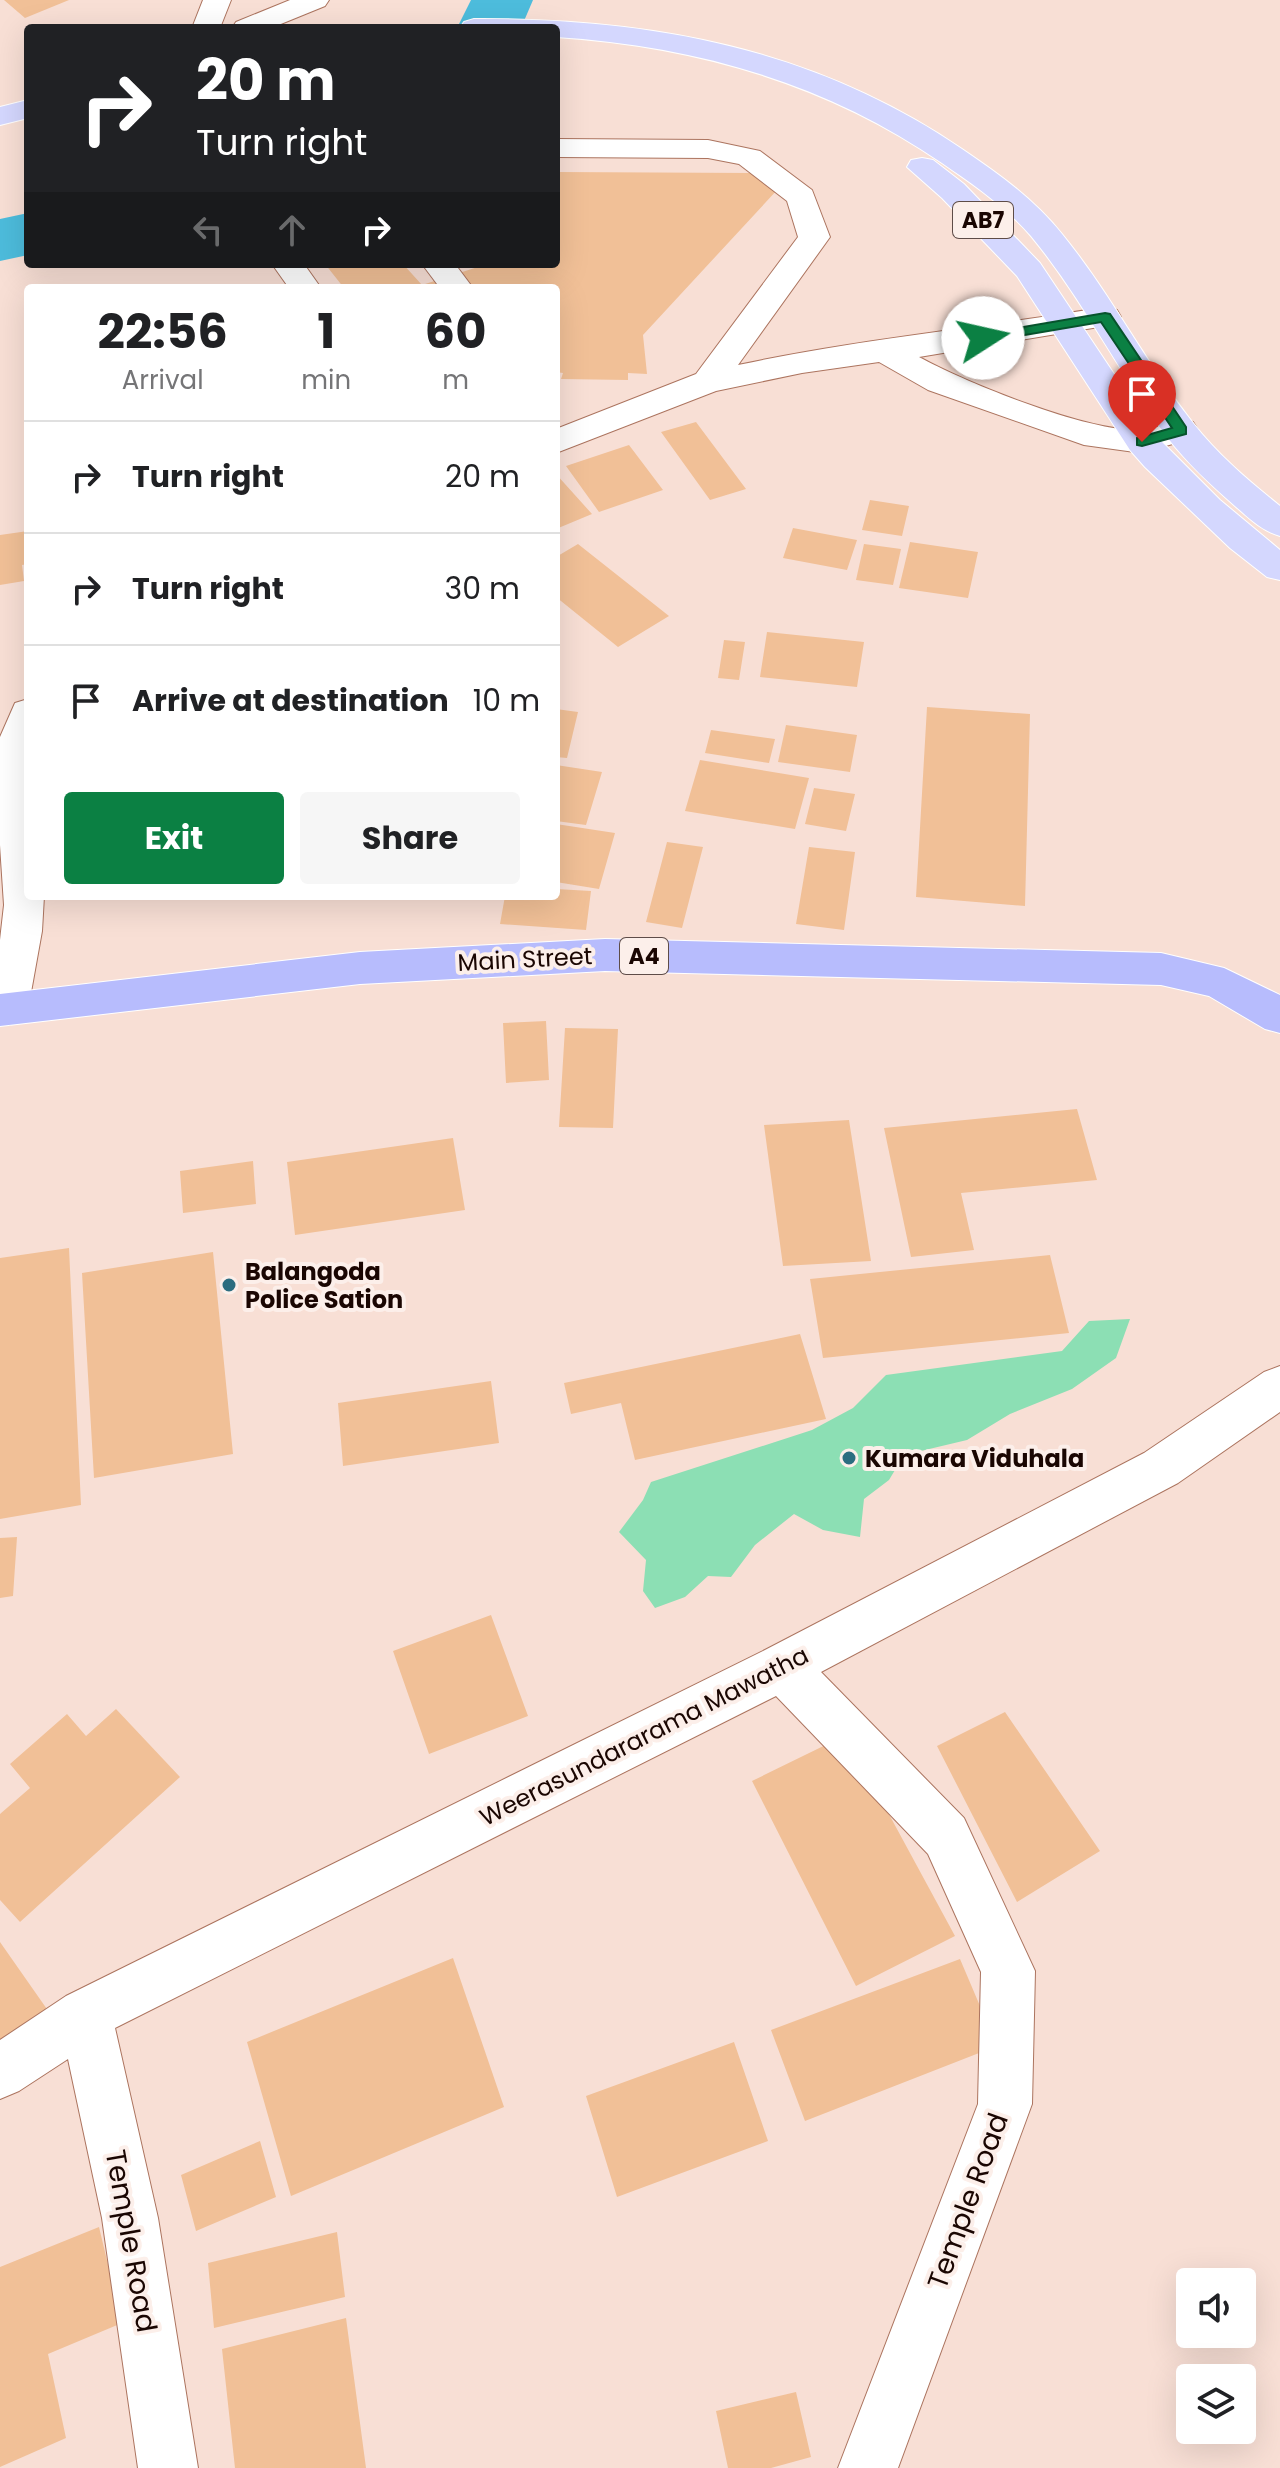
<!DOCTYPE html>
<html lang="en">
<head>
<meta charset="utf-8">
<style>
  :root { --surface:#fff; --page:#f6f6f6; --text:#202124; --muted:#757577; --line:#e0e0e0; --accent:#0b8043 }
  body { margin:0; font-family:Poppins,sans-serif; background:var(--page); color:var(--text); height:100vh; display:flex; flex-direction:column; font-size:30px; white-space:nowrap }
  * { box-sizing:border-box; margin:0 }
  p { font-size:26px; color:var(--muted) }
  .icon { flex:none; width:44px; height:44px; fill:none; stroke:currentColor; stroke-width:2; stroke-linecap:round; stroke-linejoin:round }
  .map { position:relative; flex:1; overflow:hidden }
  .sheet { position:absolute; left:24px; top:284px; width:536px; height:616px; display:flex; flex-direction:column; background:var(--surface); border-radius:8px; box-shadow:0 8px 32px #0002 }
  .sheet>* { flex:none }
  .hud { position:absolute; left:24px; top:24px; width:536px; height:244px; border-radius:8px; box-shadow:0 8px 32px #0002; background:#202124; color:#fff; overflow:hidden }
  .controls { position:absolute; left:1176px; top:2268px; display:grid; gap:16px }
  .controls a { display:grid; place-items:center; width:80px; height:80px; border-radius:8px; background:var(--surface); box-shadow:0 8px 32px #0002; font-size:40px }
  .pin { position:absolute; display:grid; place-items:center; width:68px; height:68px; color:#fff; margin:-82px -34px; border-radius:50% 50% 50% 0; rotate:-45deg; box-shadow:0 0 8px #0007 }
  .pin .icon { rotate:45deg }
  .me { position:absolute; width:88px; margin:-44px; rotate:80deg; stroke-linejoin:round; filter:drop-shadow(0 0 6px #0008) }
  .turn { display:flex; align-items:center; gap:28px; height:168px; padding:0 40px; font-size:36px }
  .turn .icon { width:104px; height:104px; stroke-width:2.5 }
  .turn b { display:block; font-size:56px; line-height:68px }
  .lanes { display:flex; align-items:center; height:76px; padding:0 40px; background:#0003; justify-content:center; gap:40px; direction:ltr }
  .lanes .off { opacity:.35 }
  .eta { display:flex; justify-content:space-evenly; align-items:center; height:136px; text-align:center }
  .eta b { font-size:48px; font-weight:700; line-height:56px }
  .button { display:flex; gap:16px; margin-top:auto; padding:16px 40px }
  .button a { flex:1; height:92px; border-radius:8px; background:var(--accent); color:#fff; font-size:32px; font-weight:700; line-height:92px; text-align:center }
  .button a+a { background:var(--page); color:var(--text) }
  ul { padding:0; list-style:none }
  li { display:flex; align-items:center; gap:24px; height:112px; padding:0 40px; border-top:2px solid var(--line) }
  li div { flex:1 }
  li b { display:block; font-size:30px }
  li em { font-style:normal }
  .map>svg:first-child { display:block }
</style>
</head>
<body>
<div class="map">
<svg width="1280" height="2468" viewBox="0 0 1280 2468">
  <rect width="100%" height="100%" fill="#f8dfd5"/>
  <path fill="#8cdfb4" d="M1130,1319L1116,1358L1072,1389L1010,1414L967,1440L904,1455L889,1480L864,1499L860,1537L823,1530L794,1514L755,1545L731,1577L708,1576L685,1597L655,1608L643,1591L646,1560L619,1532L643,1500L651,1482L812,1430L853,1408L886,1375L1062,1351L1089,1321Z"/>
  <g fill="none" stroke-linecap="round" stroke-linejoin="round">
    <path fill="#4dbcdc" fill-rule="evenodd" d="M471,0H533L521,28H457Z
      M28,213V255L0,261V219Z"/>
  </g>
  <path fill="#f1c097" d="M4,0H69L25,18Z
    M556,172L753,173L778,189L643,335L647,374L628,373V380L561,379L563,373L556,372V288H507L504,285L493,288H344L325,264H403L422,285L487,264H556Z
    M696,422L746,489L710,500L661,432Z
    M629,445L663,490L599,512L566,466Z
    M556,474L592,514L556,529Z
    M870,500L909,506L902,536L862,530Z
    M793,528L857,540L847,570L783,558Z
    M28,531V564L22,565L24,581L0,585V535Z
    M910,542L978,552L968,598L899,588Z
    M578,544L669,616L618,647L556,597V557Z
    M864,544L901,549L893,585L856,580Z
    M767,632L864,642L857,687L760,677Z
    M724,640L745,642L739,680L718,678Z
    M927,707L1030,714L1025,906L916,897Z
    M556,709L578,712L567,758L556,757Z
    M786,725L857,735L850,772L778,762Z
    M711,730L775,739L769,763L705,753Z
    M700,760L809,778L795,829L685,811Z
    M556,765L602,772L586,825L556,821Z
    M814,788L855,794L846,831L805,824Z
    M556,824L615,833L599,889L556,882Z
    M667,842L703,847L682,928L646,922Z
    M809,847L855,852L844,930L796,924Z
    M556,889L591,891L586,930L500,924L505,896H556Z
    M546,1021L549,1080L506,1083L503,1023Z
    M565,1028L618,1029L613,1128L559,1127Z
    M1077,1109L1097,1180L961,1193L974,1250L911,1257L884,1128Z
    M849,1120L871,1261L783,1266L764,1125Z
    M453,1138L465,1210L295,1235L287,1162Z
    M253,1161L256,1204L183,1213L180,1171Z
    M69,1248L81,1505L0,1519V1258Z
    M213,1252L233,1454L94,1478L82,1273Z
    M1050,1255L1069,1333L823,1358L810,1279Z
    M800,1334L826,1419L635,1460L621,1403L571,1414L564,1383Z
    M491,1381L499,1443L343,1466L338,1403Z
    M17,1537L13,1596L0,1598V1538Z
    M491,1615L528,1716L429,1754L393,1651Z
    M116,1709L180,1777L20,1922L0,1900V1814L30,1788L10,1764L67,1714L86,1736Z
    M1005,1712L1100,1851L1017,1902L937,1746Z
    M846,1735L955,1936L856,1986L752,1781Z
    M0,1942L49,2012L0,2051Z
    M453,1958L504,2107L291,2196L247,2042Z
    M960,1959L997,2046L805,2121L771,2030Z
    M734,2042L768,2141L617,2197L586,2096Z
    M260,2141L276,2197L196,2231L181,2175Z
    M99,2227L122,2323L48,2354L66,2438L0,2467V2267Z
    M337,2232L345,2297L214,2328L208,2263Z
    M346,2318L366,2468H235L222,2349Z
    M796,2392L811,2457L771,2468H728L716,2411Z"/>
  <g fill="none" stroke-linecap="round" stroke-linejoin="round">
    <defs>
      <path id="minor" d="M203,0H231L220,28H192Z
        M290,0H329L325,6L271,28H232L236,22Z
        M556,139L708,140L760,151L812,190L830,237L738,365C859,339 983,328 1105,307L1117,310L1121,317L1117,324L919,357C967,383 1087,432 1140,430C1159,430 1173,417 1193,422L1198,430L1193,438L1142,453L1084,445L928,390L879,362L802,373L716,391L556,453V429L696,374L798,237L787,201L739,164L708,158L556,157Z
        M272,264H304L321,288H289Z
        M422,264H455L473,288H440Z
        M28,699V896H44L42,931L28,1009L22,1021L7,1025L0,1023V940L4,905L0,845V737L15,703Z
        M1280,1366V1412L1178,1483L821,1672L964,1818L1035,1971L1032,2104L898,2468H838L978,2104L981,1972L928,1854L776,1696L115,2028L158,2218L198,2468H138L102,2218L68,2059L19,2091L0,2099V2040L66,1996L765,1650L1144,1453L1264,1372Z"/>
      <path id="major" d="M474,19C650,18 814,48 962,149C999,174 1034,199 1062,234C1111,294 1145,363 1193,423C1218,455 1249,481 1280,506V536C1262,531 1249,518 1235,506C1211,485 1187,463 1167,437C1118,372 1083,299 1031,236C1006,207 974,185 942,163C826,83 696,46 556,37V28H460L464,22Z
        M28,100V118L0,125V107Z
        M922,158L933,160L964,184L1040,263L1154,434L1220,500L1280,550V580L1267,577L1230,548L1145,467L1130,450L1017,276L942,198L907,167L911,160Z"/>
      <path id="highway" d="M605,939L1161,953L1224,968L1280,995V1033L1265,1029L1209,996L1161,985L605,971L360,984L0,1026V994L360,952Z"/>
    </defs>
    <use href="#minor" stroke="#ac745f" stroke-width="2"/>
    <use href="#major" stroke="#fff" stroke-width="2"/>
    <use href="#highway" stroke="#fff" stroke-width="2"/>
    <use href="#minor" fill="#fff" fill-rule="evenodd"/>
    <use href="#major" fill="#d4d7fe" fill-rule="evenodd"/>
    <use href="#highway" fill="#b7bcfd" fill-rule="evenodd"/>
  </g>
  <path fill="#0b8043" stroke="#07532c" stroke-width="2" d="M1105,313L1110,314L1186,427V434L1142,446L1137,445V438L1172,428L1101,322L983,342L976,338L983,334Z"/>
  <g fill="#2c6d80" stroke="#fcefea" stroke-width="3">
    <circle cx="229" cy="1285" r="8"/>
    <circle cx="849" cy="1458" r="8"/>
  </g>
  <g text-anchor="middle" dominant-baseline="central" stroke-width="8" stroke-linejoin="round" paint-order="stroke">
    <g fill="#fcefea" stroke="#5e4c48" stroke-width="2">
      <rect x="953" y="202" width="60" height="36" rx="6"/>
      <rect x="620" y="938" width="48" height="36" rx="6"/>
    </g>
    <g font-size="22" font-weight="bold" fill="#1a0602">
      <text x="983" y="220">AB7</text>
      <text x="644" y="956">A4</text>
    </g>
    <g font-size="24" fill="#1a0602" stroke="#fcefea">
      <text transform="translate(525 959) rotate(-3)">Main Street</text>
      <text transform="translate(644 1736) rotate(-27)">Weerasundararama Mawatha</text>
    </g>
    <g font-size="24" font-weight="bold" fill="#1a0602" stroke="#fcefea" text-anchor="start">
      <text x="245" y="1271">Balangoda<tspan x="245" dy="28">Police Sation</tspan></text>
      <text x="865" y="1458">Kumara Viduhala</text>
    </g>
    <g font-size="28" fill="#1a0602" stroke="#fcefea">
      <text transform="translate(968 2201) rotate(-70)">Temple Road</text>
      <text transform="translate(131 2241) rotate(80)">Temple Road</text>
    </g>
  </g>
</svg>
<div class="controls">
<a><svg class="icon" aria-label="sound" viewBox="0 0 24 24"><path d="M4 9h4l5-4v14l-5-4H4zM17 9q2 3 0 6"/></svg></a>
<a><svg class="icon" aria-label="layers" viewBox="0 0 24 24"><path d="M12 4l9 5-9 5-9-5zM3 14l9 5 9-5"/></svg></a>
</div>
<div class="pin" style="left:1142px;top:442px;background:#d93025"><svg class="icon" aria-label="arrive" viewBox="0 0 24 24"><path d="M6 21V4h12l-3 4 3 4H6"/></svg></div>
<svg class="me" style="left:983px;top:338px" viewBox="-20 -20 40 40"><circle r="19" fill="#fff"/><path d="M0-13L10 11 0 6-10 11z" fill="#0b8043"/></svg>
<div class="hud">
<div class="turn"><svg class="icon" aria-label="right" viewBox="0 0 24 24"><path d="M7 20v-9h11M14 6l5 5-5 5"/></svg><div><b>20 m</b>Turn right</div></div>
<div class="lanes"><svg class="icon off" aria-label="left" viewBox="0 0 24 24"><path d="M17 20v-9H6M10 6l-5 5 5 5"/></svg><svg class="icon off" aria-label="ahead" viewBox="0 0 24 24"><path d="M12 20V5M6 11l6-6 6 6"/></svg><svg class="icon" aria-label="right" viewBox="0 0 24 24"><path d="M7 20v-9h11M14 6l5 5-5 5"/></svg></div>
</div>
<section class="sheet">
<div class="eta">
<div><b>22:56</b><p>Arrival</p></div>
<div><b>1</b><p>min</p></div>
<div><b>60</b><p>m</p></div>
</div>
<ul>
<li><svg class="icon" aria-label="right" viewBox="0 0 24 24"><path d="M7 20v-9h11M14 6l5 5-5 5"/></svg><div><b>Turn right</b></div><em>20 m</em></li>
<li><svg class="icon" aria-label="right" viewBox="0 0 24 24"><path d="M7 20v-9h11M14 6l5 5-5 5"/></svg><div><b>Turn right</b></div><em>30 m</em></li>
<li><svg class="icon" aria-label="arrive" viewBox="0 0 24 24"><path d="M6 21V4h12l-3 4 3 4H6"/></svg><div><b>Arrive at destination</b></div><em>10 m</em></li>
</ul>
<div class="button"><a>Exit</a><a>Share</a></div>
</section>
</div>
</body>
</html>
